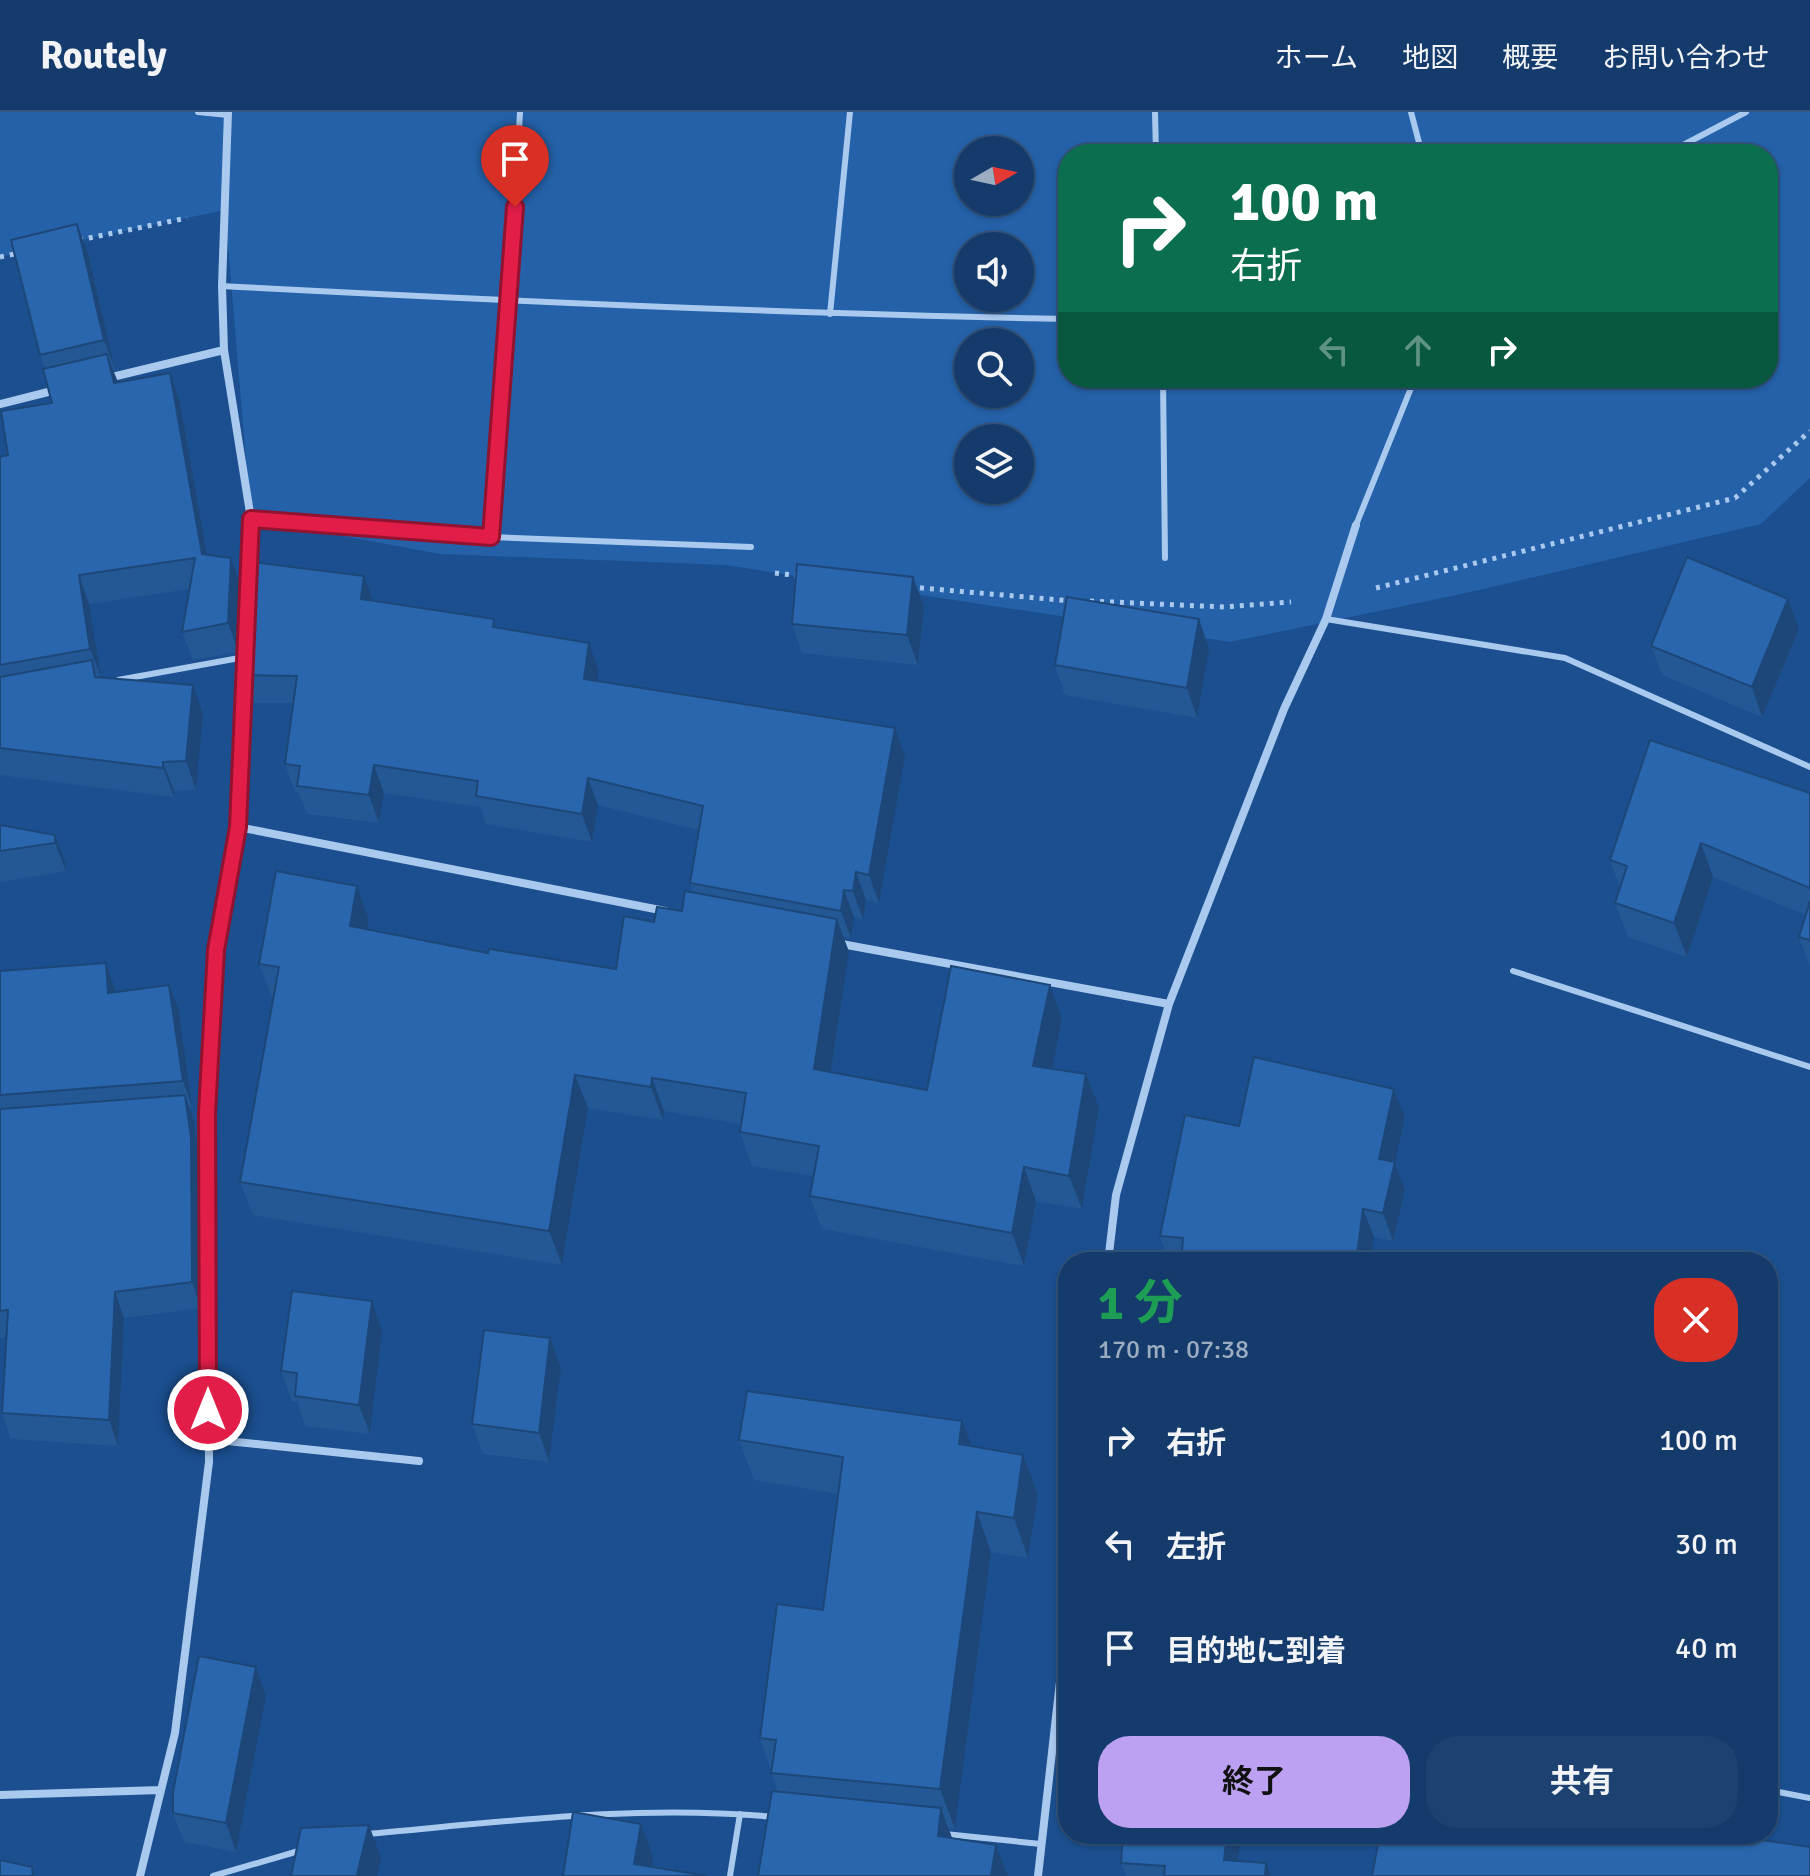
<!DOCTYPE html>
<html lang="ja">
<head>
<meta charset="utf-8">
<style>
  :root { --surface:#143b6b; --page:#1d4271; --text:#f1f3f6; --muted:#9dadc1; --line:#33557e; --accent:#bca0f2 }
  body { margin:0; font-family:Signika,"Noto Sans JP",sans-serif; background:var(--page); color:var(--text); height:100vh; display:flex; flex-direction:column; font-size:30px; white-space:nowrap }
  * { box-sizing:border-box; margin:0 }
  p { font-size:26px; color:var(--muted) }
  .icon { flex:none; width:44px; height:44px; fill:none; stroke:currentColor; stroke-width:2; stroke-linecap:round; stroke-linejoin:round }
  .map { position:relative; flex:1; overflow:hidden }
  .panel { position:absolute; left:1058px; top:1140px; width:720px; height:592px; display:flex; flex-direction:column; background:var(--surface); border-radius:32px; box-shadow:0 2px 6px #0004,0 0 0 2px var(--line) }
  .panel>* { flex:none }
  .hud { position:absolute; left:1058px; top:32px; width:720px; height:244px; border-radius:32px; box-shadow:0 2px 6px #0004,0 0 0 2px var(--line); background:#0b6e4f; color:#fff; overflow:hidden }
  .needle { width:52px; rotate:81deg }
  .fabs { position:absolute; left:954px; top:24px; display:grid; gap:16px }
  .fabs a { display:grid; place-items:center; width:80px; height:80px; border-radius:50%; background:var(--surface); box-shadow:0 2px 6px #0004,0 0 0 2px var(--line); font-size:40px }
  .pin { position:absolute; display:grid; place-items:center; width:68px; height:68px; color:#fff; margin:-82px -34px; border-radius:50% 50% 50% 0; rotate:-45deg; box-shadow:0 0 8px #0007 }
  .pin .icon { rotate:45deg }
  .me { position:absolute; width:88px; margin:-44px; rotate:0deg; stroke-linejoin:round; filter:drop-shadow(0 0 6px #0008) }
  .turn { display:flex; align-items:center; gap:28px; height:168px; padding:0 40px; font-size:36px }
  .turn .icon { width:104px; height:104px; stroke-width:2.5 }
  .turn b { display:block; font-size:56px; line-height:68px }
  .lanes { display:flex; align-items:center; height:76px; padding:0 40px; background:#0003; justify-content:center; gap:40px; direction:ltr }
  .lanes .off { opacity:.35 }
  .round { display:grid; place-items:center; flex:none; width:84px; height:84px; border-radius:32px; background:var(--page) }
  .overview { display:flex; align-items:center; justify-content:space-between; height:136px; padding:0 40px }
  h1 { font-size:48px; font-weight:700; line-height:60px; color:#1e9e55 }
  .primary-button { display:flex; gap:16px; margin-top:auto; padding:16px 40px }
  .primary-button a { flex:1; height:92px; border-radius:32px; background:var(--accent); color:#111; font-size:32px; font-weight:700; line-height:92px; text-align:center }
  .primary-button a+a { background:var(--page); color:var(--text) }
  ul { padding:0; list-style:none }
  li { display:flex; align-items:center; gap:24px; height:104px; padding:0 40px }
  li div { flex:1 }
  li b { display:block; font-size:30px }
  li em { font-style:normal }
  header { display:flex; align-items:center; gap:48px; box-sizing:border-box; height:112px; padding:0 40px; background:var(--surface); border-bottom:2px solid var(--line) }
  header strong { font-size:38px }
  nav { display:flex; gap:44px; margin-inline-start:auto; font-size:28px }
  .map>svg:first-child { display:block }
</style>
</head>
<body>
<header>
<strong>Routely</strong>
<nav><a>ホーム</a><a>地図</a><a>概要</a><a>お問い合わせ</a></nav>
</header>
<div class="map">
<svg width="1810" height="1764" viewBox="0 0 1810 1764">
  <rect width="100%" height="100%" fill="#1b4f8f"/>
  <path fill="#2461a8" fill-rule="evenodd" d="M0,0H1810V366L1761,412L1466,481L1230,530L725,453L440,442L251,407L225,98L0,145ZM968,38H1020V90H968ZM1068,42H1768V266H1068ZM968,134H1020V186H968ZM968,230H1020V282H968ZM968,326H1020V378H968Z"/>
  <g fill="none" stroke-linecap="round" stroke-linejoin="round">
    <path stroke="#a9c9ee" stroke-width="5" stroke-dasharray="4 6" stroke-linecap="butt" d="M79,128L187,106
      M0,145L19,141
      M775,461L801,464
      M910,475L1072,489
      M1376,476L1735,386L1810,319
      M1090,489L1224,495L1291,490"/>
    <path stroke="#a9c9ee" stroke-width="6" d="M198,0L228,3
      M520,0L509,190L491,425L751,435
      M1155,0L1156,42
      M1411,0L1422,42
      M1666,42L1746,0
      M222,174C504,189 786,202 1068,207
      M830,202L850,0
      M1163,266L1165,446
      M251,407L491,425
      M1356,413L1415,266
      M1326,507L1565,546L1810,655
      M118,568L245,545
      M1513,859L1810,955
      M1768,1678L1810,1686
      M367,1722C502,1710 638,1692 774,1705
      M945,1722L1041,1732
      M213,1764L302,1738
      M730,1764L740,1702"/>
    <path stroke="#a9c9ee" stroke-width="8" d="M228,0L222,174L224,238L251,407L248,460
      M108,266L224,238
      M0,292L56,278
      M238,715L665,799
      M836,831L1169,892
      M1108,1150L1116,1083L1169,892L1284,597L1326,507L1356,413
      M208,1327L419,1349
      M0,1683L161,1678
      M140,1764L175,1621L209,1350L207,1001L216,838L238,715L244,565
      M1038,1764L1068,1499"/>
  </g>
  <path fill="#245895" d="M88,141L115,257L113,258L118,270L180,290L207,443L231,446L241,475L238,540L193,548L182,520L190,477L89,492L101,565L203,602L196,678L174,679V685L0,663V345L8,343L52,291L45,257L40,243Z
    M913,465L924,494L918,553L802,541L792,512Z
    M1788,487L1799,517L1762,605L1662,563L1651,534Z
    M373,488L497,515L589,531L599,559L597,569L905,644L879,791L866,788L863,807L854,805L851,826L843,825L849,840L831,960L927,978L1062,907L1052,957L1099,996L1082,1097L1036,1089L1024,1154L822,1117L810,1084L813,1064L752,1054L740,1020L741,1012L664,999L663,1008L588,996L562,1153L253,1103L240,1070L273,886L272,885L259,852L369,808L368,817L488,841L616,857L654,810L682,799L693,780L690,771L698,718L598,693L592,730L486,712L480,695L384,681L379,711L307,702L299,681L295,680L285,652L293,591H250L240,563Z
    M1199,507L1209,537L1197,606L1065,583L1055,553Z
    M1810,681V856L1799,825L1806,803L1713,765L1687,845L1628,825L1615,791L1620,775L1610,748Z
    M0,713L55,723L66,752V759L0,770Z
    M0,859L115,877V880L179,899L192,995H189L194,1009L200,1051L201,1196L124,1206L118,1334L11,1327L2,1301L6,1225L0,1226Z
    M1394,977L1405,1005L1395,1051L1405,1078L1393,1129L1374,1125L1370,1150H1169L1160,1124L1239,1014Z
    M382,1219L370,1322L305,1314L297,1289H292L281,1259Z
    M550,1226L561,1256L549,1350L483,1342L472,1312Z
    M962,1309L971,1335L1038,1383L1028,1446L991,1440L955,1717H949L952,1726L778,1680L760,1626L823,1498L838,1382L754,1368L739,1328Z
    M256,1555L266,1584L236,1740L184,1730L173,1701Z
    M1238,1749L1266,1751L1271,1764H1126L1121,1751Z"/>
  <path fill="#1d4779" d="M77,112L88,141L115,257L104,228Z
    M107,242L118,271H114Z
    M170,261L180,290L212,471L202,442Z
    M231,446L241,475L238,540L228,511Z
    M79,463L89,492L101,565L90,537Z
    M364,464L374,492L361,487Z
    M913,465L924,494L918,553L907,523Z
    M1788,487L1799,517L1762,605L1752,575Z
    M1199,507L1209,537L1197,606L1187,576Z
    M589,531L599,559L594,595L584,567Z
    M193,573L203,602L196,678L186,649Z
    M895,616L905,644L879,791L869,763Z
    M163,650L174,679V685L163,656Z
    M374,653L384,681L379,711L369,683Z
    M588,666L598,693L592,730L582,702Z
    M55,723L66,752V759L55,731Z
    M1701,731L1713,765L1687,845L1674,811Z
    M856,760L866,788L863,807L853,779Z
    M357,774L369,808L362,847L350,814Z
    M844,778L854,805L851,826L841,799Z
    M837,807L849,840L826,991L814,957Z
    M106,851L115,877L117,907L108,881Z
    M169,873L179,899L192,995L183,969Z
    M1050,873L1062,907L1046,988L1033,954Z
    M1086,962L1099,996L1082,1097L1069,1064Z
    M575,963L588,996L562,1153L549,1119Z
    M652,966L664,999L663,1008L651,975Z
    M1394,977L1405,1005L1395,1051L1405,1078L1393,1129L1383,1101L1379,1047Z
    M185,983L194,1009L200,1051L201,1196L192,1170Z
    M1024,1055L1036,1089L1024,1154L1012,1121Z
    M1363,1097L1374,1125L1370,1150H1356Z
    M115,1180L124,1206L118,1334L109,1308Z
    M372,1189L382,1219L370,1322L359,1293Z
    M550,1226L561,1256L549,1350L539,1321Z
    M962,1309L977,1348L959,1332Z
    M1023,1343L1038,1383L1028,1446L1014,1406Z
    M977,1400L991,1440L955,1717L940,1677Z
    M256,1555L266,1584L236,1740L226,1711Z
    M941,1696L953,1729L938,1724Z
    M641,1712L653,1745L650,1764L634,1752Z
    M369,1713L381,1746L377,1764H357Z
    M1227,1722H1241L1236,1764L1224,1748Z
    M996,1733L1008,1764H991Z
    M1266,1751L1271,1764H1265Z"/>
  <path fill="#2a66ad" stroke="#1d4779" stroke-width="2" d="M77,112L104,228L40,243L11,128Z
    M107,242L114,271L170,261L202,442L231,446L228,511L182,520L195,446L79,463L90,537L0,553V345L8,343L1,299L52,291L43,257Z
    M1687,445L1788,487L1752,575L1651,534Z
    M245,449L364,464L361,487L494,507L493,515L589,531L584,567L895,616L869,763L856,760L853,779L844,778L841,799L690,771L703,694L588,666L582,702L476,684L478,669L374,653L369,683L297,674L300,654L285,652L297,564L240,563Z
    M797,452L913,465L907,523L792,512Z
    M1067,485L1199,507L1187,576L1055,553Z
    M92,548L95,565L193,573L186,649L163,650V656L0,636V565Z
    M1650,628L1810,681V776L1701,731L1674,811L1615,791L1627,754L1610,748Z
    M0,713L55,723V731L0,739Z
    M276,759L357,774L350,814L488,841L489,837L616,857L624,804L654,810L657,795L682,799L685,779L837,807L814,957L927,978L951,854L1050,873L1033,954L1086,962L1069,1064L1024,1055L1012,1121L810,1084L819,1034L740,1020L746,981L652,966L651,975L575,963L549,1119L240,1070L279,855L259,852Z
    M1810,789V828L1799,825Z
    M106,851L108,881L169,873L183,969L0,983V859Z
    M1254,945L1394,977L1379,1047L1395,1050L1383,1101L1363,1097L1356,1150H1181L1183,1126L1160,1124L1185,1003L1239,1014Z
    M185,983L191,1025L192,1170L115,1180L109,1308L2,1301L8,1198L0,1199V997Z
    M292,1179L372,1189L359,1293L295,1284L297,1261L281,1259Z
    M484,1218L550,1226L539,1321L472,1312Z
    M747,1279L962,1309L959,1332L1023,1343L1014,1406L977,1400L940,1677L771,1661L776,1628L760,1626L777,1492L823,1498L843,1345L739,1328Z
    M199,1544L256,1555L226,1711L173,1701V1680Z
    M772,1679L941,1696L938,1724L996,1733L991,1764H758Z
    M573,1700L641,1712L634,1752L707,1764H563Z
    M369,1713L357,1763L361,1764H291L301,1716Z
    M1123,1722H1227L1224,1748L1266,1751L1265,1764H1164L1165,1754L1121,1751Z
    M1380,1722H1721L1810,1735V1764H1372Z
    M0,1748L32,1755L33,1764H0Z"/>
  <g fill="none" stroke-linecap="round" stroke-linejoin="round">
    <defs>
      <path id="route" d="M208,1298L207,1001L216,838L238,715L251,407L491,425L515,95"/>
    </defs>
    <use href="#route" stroke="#92132f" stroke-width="20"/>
    <use href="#route" stroke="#e11d48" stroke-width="14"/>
  </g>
</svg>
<div class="fabs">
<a><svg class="needle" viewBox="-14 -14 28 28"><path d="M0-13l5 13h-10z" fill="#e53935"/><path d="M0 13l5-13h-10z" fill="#9dadc1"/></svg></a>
<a><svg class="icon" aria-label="sound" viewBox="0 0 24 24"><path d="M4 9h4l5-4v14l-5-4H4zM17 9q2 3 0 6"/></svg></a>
<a><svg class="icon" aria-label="search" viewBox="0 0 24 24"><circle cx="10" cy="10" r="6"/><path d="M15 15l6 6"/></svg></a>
<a><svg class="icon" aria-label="layers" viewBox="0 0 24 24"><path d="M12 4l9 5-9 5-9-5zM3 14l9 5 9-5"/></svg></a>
</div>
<div class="pin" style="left:515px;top:95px;background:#d93025"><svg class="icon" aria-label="arrive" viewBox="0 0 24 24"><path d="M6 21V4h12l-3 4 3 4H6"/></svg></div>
<svg class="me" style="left:208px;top:1298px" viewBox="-20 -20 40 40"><circle r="17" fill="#e11d48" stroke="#fff" stroke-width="3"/><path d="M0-11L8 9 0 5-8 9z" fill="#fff"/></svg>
<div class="hud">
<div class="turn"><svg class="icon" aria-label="right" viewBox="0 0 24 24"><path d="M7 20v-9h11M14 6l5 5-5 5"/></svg><div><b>100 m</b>右折</div></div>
<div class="lanes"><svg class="icon off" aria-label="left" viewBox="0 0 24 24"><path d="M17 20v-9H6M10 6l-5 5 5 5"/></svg><svg class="icon off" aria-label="ahead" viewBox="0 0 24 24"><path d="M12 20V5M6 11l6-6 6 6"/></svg><svg class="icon" aria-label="right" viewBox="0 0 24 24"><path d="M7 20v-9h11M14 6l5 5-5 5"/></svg></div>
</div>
<section class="panel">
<div class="overview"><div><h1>1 分</h1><p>170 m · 07:38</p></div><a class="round" style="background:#d93025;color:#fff"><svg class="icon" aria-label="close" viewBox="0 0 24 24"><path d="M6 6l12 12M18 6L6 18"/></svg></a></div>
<ul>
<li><svg class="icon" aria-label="right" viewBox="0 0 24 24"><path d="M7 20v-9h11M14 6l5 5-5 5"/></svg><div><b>右折</b></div><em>100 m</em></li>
<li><svg class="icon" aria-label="left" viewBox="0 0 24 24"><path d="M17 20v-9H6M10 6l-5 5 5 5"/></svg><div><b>左折</b></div><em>30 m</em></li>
<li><svg class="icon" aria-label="arrive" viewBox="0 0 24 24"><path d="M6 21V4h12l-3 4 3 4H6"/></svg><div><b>目的地に到着</b></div><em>40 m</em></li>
</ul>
<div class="primary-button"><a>終了</a><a>共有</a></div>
</section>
</div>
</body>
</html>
